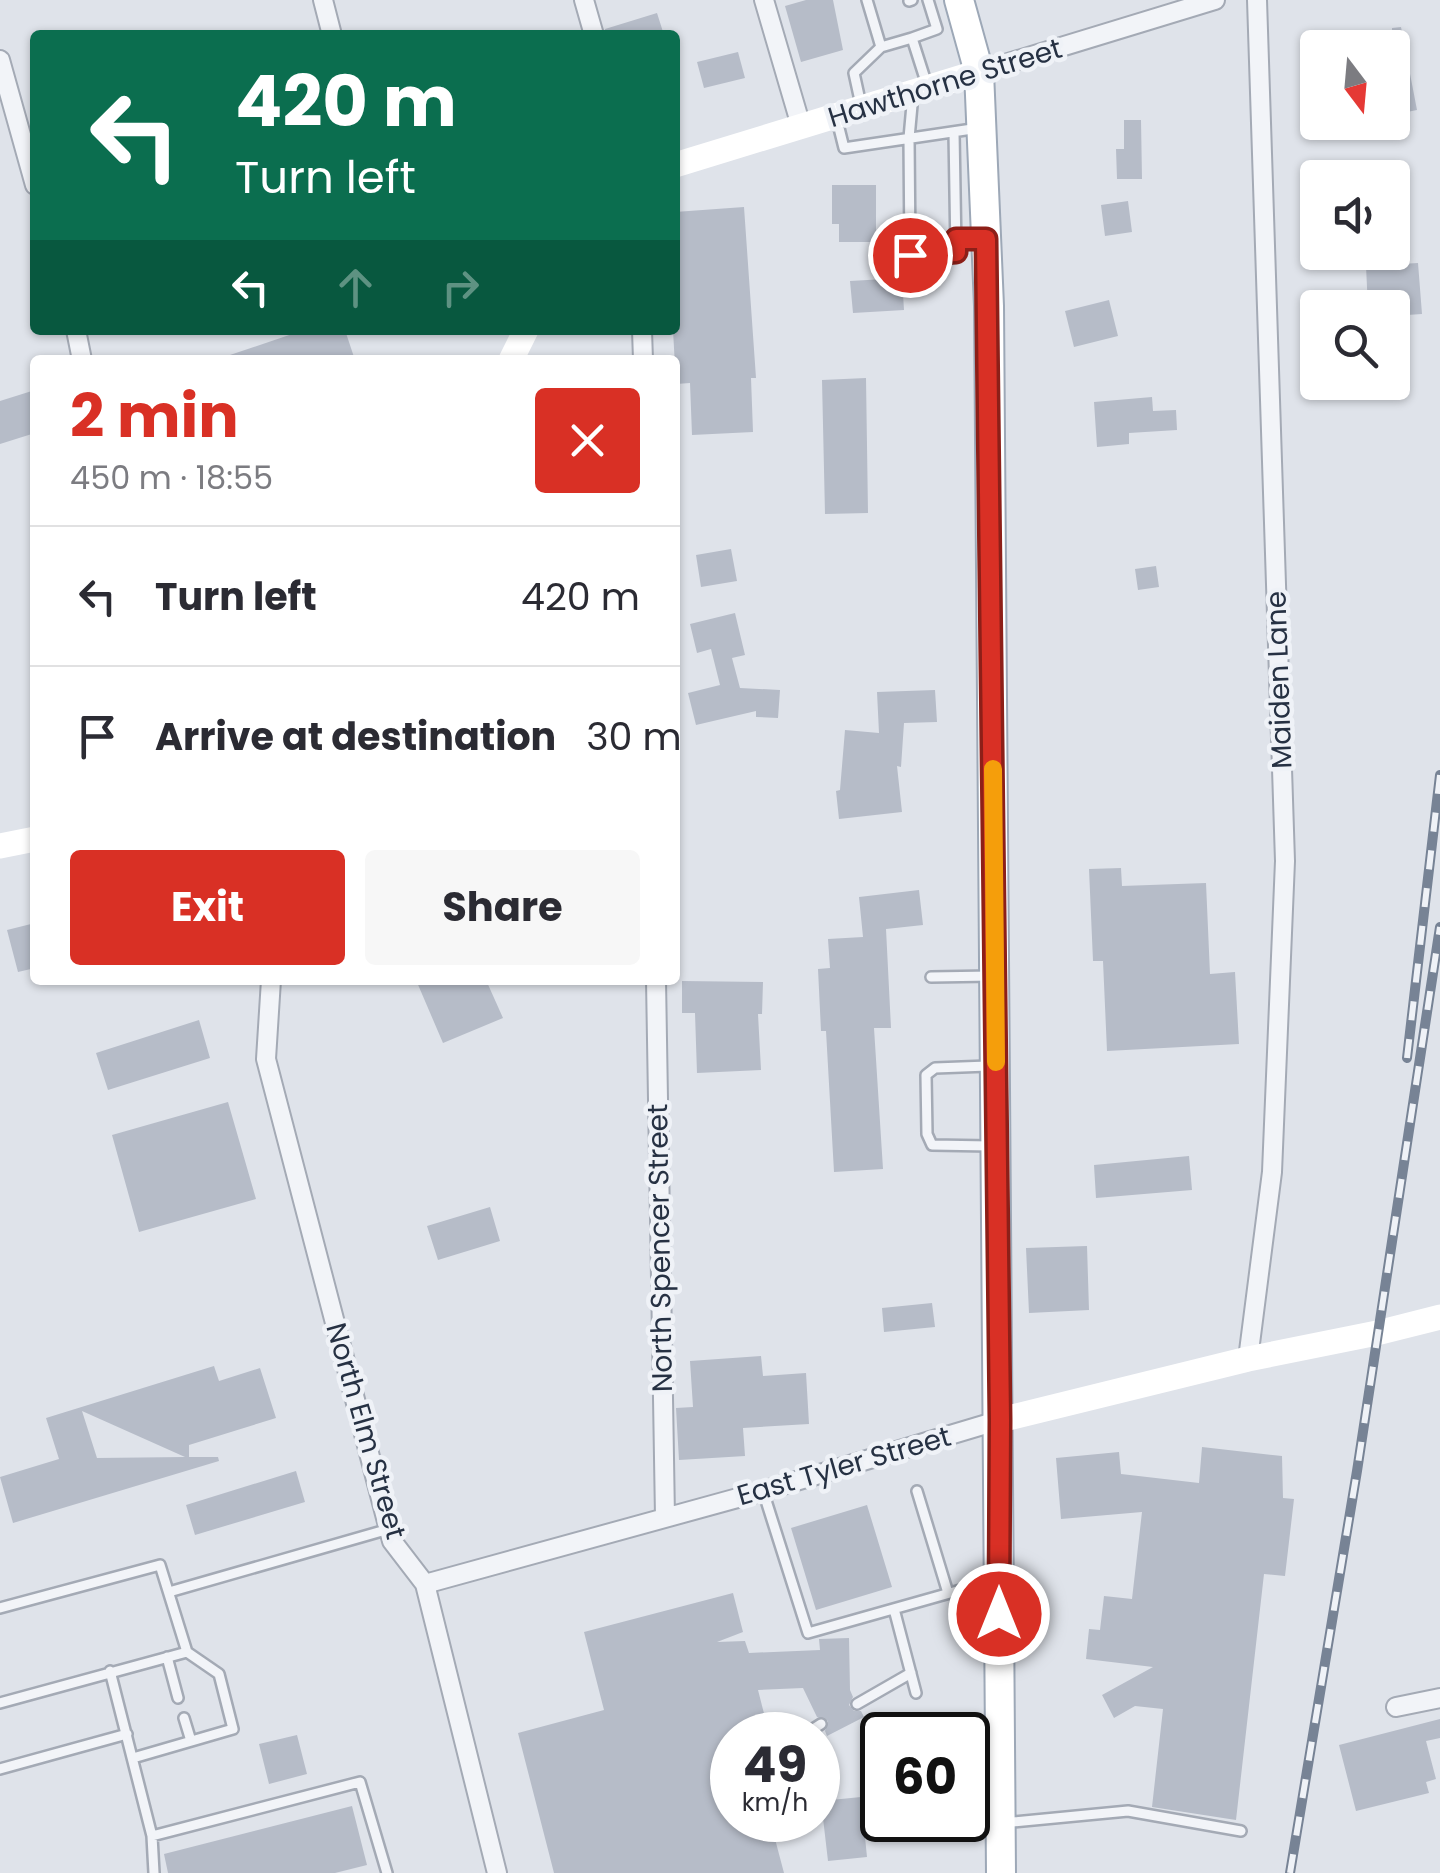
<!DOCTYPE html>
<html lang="en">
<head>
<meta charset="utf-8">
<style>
  :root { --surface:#fff; --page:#f7f7f7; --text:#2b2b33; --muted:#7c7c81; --line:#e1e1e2; --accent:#d93025 }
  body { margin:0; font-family:Poppins,sans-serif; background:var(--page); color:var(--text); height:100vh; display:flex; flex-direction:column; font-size:38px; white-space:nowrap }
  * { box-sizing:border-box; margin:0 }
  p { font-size:32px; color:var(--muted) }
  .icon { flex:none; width:55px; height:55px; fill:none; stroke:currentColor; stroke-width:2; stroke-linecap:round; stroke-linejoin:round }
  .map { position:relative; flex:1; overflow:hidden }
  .drawer { position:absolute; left:30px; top:355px; width:650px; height:630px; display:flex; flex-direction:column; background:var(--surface); border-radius:10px; box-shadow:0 2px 8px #0004 }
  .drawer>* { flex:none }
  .banner { position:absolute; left:30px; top:30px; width:650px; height:305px; border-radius:10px; box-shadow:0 2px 8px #0004; background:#0b6e4f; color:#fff; overflow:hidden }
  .needle { width:65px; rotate:164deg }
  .controls { position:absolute; left:1300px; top:30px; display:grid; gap:20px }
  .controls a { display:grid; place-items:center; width:110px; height:110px; border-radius:10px; background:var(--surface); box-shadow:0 2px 8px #0004; font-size:50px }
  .speed { position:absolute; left:710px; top:1712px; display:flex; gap:20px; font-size:50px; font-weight:700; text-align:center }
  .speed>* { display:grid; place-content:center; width:130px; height:130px; border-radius:50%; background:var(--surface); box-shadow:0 2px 8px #0004; line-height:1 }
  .speed small { font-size:25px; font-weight:400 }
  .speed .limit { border:5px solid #111; border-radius:15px; background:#fff; color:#111 }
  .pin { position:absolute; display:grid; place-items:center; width:85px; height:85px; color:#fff; margin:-42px; border:5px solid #fff; border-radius:50%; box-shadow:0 2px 10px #0007 }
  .me { position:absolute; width:110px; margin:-55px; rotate:0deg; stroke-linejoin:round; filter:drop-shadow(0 0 8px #0008) }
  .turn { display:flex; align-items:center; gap:35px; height:210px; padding:0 40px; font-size:45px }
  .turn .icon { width:130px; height:130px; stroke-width:2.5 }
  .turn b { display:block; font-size:70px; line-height:85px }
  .lanes { display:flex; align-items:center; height:95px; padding:0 40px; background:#0003; justify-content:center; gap:50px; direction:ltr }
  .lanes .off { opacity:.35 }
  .round { display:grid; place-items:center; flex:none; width:105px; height:105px; border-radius:10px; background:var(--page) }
  .head { display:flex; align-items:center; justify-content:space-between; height:170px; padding:0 40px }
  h1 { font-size:60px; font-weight:700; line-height:75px; color:var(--accent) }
  .button { display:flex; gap:20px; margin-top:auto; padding:20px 40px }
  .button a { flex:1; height:115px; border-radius:10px; background:var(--accent); color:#fff; font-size:40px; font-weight:700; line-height:115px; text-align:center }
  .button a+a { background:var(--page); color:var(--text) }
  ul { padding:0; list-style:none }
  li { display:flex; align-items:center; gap:30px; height:140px; padding:0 40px; border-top:2px solid var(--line) }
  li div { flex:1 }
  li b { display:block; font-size:38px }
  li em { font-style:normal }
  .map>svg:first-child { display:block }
</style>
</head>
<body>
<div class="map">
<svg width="1440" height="1873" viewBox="0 0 1440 1873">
  <rect width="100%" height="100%" fill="#dfe3ea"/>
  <path fill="#b6bcc8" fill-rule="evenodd" d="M806,0H833L843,50L801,62L785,6Z
    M657,13L664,35H606L605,29Z
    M1401,27L1417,110L1392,115V28Z
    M738,52L745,78L704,88L697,62Z
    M1124,120H1141L1142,179H1117L1116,149H1124Z
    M832,185H876V242H839V224H832Z
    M1128,201L1132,232L1105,236L1101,205Z
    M744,207L756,378H751L753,432L692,435L690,383L676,384L673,330L675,212Z
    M1418,263L1422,314L1392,316V308H1368L1366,266Z
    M902,278L904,310L853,313L850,281Z
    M1109,300L1118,336L1074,347L1065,311Z
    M304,330H345L355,360H224V357Z
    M866,378L868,513L825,514L822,380Z
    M35,390V433L0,444V401Z
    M1152,397L1153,411L1176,410L1177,430L1129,433V444L1097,447L1094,402Z
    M731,549L737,581L701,587L696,555Z
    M1156,566L1159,587L1138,590L1135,569Z
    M735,613L745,655L732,658L740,688L780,690L778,718L756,717V711L696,725L688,693L720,685L711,649L697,653L690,624Z
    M935,690L937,722L904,723L901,767L897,766L902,812L839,819L836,791L840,790L845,730L879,733L877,692Z
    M1121,868L1122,886L1206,883L1210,974L1235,972L1239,1044L1107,1051L1103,961H1093L1089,869Z
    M919,890L923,925L886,929L891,1028H874L883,1169L834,1172L826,1031H821L818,969L830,968L828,939L863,937L859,897Z
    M35,923V968L18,972L7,930Z
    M416,980H486L503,1018L443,1043Z
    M682,981L763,982L762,1014H758L761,1070L697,1073L695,1013H682Z
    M199,1020L210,1058L108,1090L96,1053Z
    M228,1102L256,1199L139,1232L112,1135Z
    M1189,1156L1192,1190L1096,1198L1094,1165Z
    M490,1207L500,1241L438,1260L427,1226Z
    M1087,1246L1089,1310L1029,1313L1026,1248Z
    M932,1303L935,1327L884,1332L882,1308Z
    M761,1356L763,1376L806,1373L809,1424L743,1428L745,1456L679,1460L676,1408L693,1407L690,1361Z
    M214,1366L219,1381L260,1368L276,1418L189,1445V1457H218L219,1461L13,1523L0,1477L59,1459L46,1418ZM82,1411L185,1457L97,1458Z
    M1202,1447L1282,1456L1283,1498L1294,1499L1285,1576L1264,1574L1236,1820L1152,1807L1163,1709L1135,1706L1114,1718L1102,1695L1153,1667L1086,1659L1089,1629L1100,1630L1104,1596L1132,1599L1142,1512L1061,1519L1056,1458L1119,1452L1121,1474L1199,1483Z
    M296,1471L305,1502L195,1535L186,1505Z
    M867,1505L892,1587L816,1610L791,1528Z
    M733,1593L743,1632L717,1642L745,1641L749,1653L820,1650L819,1639L849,1638L850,1690L853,1697L849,1705L854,1711H861L864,1717L827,1736L825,1731L828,1721L817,1717L803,1688L758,1690L768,1729L732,1735V1820H770L784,1873H554L518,1733L604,1710L584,1632Z
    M1440,1719V1738L1426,1741L1436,1779L1426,1782L1429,1793L1356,1811L1339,1745Z
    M297,1735L307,1774L269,1784L259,1744Z
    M861,1797L867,1857L828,1861L821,1801Z
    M352,1806L367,1865L335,1873H168L164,1854Z"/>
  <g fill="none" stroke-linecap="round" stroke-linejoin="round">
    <defs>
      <path id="lane" d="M867,0L881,47L912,38
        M909,1L912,0
        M927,85L912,38L937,29L928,0
        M913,94L909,138L910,255L956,252L954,132
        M861,105L854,73L881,47
        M837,120L844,148L979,128
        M931,977L992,976
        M988,1066L935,1068L926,1075L927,1134L932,1145L990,1146
        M763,1491L808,1633L996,1580
        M917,1491L948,1593
        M169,1592L389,1529
        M0,1608L160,1565L187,1652L0,1703
        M894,1609L916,1693
        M167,1657L178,1698
        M110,1671L152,1836L154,1873
        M857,1704L911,1673
        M184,1718L191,1741
        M810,1731L821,1724
        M133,1758L233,1729L219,1674L187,1652
        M0,1769L127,1734
        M1003,1823L1128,1811L1241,1831
        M152,1836L360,1782L387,1873"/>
      <path id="street" d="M323,0L332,35
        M584,0L594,35
        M764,0L801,126
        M0,60L35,185
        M979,72L1215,0
        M76,330L82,360
        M642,330L643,360
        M271,980L266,1059L392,1541L425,1584L497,1873
        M656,980L665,1517
        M1248,1359L1272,1172L1285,861L1257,0
        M425,1584L763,1491L1000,1420
        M1396,1707L1440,1698"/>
      <path id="primary" d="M959,0L979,72L989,306L1001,1873"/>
    </defs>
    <use href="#lane" stroke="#a4aab5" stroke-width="14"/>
    <use href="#street" stroke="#a4aab5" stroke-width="22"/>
    <use href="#primary" stroke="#9da8b7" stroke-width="32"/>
    <use href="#lane" stroke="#f2f4f8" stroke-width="9"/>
    <use href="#street" stroke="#f2f4f8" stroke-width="18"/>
    <path stroke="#fff" stroke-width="25" d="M675,165L979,72
      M511,360L526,330
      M0,846L35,839
      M1000,1420L1248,1359L1377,1333L1440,1317"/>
    <use href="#primary" stroke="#fff" stroke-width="28"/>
    <defs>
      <path id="rail" d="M1407,1058L1440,775
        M1290,1873L1357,1471L1440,927"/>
    </defs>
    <use href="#rail" stroke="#778395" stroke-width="10"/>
    <use href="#rail" stroke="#eff2f7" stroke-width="6" stroke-dasharray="19" stroke-linecap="butt"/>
  </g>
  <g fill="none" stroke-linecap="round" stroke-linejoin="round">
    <defs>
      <path id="route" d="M910,255L956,252V239H986L1000,1420L999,1614"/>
    </defs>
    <use href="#route" stroke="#8d1f18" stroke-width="25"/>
    <use href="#route" stroke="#d93025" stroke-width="18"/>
    <path stroke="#f59e0b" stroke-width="18" d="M993,769L996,1062"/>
  </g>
  <g text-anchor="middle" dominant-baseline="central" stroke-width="9" stroke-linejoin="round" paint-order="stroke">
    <g font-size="28" fill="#263143" stroke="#eff2f7">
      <text transform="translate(945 83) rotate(-17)">Hawthorne Street</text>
      <text transform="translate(1279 680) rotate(-92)">Maiden Lane</text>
      <text transform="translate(660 1248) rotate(-91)">North Spencer Street</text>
      <text transform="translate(366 1431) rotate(74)">North Elm Street</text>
      <text transform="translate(844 1466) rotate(-16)">East Tyler Street</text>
    </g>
  </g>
</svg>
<div class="controls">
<a><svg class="needle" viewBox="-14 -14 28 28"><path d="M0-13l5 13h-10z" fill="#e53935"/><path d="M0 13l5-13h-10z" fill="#7c7c81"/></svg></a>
<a><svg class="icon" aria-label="sound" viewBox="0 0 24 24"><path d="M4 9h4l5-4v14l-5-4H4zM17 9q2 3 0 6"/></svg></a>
<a><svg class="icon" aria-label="search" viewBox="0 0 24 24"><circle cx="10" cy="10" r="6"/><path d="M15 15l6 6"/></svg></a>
</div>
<div class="speed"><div>49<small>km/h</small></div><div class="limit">60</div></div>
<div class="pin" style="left:910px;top:255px;background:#d93025"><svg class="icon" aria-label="arrive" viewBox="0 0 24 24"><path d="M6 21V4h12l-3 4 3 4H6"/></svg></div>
<svg class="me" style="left:999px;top:1614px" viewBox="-20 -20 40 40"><circle r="17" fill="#d93025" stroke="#fff" stroke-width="3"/><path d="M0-11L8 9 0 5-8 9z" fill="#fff"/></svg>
<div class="banner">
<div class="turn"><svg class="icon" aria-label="left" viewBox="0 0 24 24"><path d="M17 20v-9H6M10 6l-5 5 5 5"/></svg><div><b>420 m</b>Turn left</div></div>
<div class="lanes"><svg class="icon" aria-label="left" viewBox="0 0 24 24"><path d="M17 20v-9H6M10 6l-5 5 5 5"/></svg><svg class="icon off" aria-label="ahead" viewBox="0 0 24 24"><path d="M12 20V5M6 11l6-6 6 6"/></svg><svg class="icon off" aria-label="right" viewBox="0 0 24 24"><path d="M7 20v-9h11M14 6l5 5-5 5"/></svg></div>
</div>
<section class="drawer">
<div class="head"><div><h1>2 min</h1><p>450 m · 18:55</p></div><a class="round" style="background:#d93025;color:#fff"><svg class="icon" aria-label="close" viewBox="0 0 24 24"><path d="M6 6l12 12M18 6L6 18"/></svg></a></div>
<ul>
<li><svg class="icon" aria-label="left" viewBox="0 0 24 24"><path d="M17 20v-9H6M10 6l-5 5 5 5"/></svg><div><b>Turn left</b></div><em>420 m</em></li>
<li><svg class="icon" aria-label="arrive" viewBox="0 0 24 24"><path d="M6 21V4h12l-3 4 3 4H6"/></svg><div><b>Arrive at destination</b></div><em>30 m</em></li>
</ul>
<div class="button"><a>Exit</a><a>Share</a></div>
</section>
</div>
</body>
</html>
